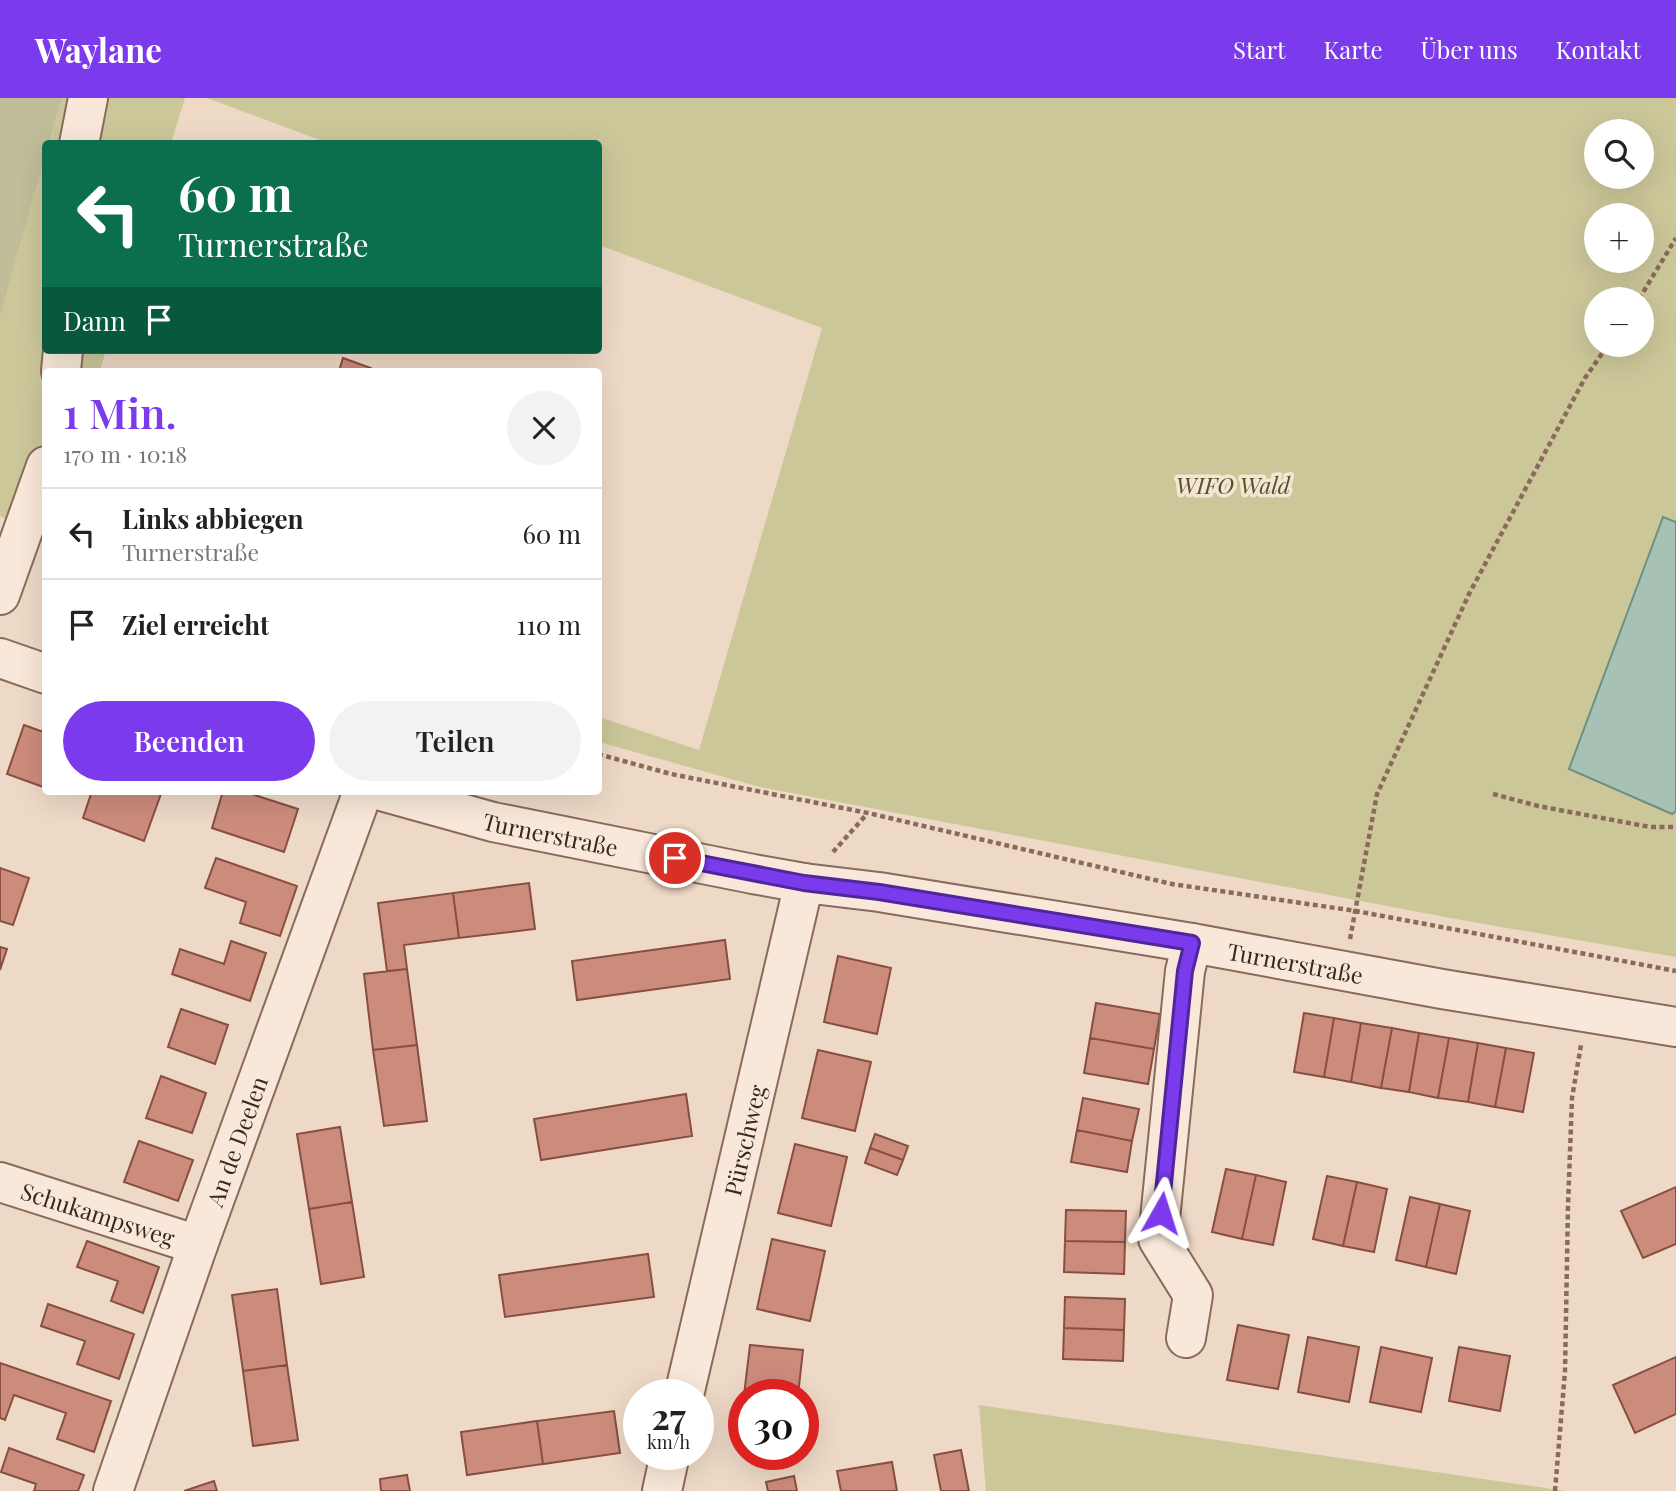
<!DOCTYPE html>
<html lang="de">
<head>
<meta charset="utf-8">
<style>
  :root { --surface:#fff; --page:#f2f2f2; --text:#222; --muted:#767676; --line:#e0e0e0; --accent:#7c3aed }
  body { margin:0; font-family:"Playfair Display",serif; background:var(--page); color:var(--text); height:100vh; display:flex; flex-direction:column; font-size:26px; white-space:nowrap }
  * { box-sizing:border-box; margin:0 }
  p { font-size:23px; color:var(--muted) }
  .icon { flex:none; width:38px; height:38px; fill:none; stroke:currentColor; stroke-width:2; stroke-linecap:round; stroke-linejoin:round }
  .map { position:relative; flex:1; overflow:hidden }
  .sheet { position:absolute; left:42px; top:270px; width:560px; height:427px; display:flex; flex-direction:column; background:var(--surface); border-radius:7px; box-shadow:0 7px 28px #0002 }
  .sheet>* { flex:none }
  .hud { position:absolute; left:42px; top:42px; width:560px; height:214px; border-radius:7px; box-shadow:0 7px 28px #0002; background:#0b6e4f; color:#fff; overflow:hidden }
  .controls { position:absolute; left:1584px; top:21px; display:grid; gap:14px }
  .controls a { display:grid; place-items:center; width:70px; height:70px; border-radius:50%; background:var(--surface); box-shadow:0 7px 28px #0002; font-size:35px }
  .speed { position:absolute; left:623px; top:1281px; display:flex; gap:14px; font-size:35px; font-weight:700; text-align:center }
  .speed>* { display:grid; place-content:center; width:91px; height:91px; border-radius:50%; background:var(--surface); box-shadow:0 7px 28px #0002; line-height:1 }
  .speed small { font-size:18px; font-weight:400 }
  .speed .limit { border:10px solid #d22; background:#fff; color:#111 }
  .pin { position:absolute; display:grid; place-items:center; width:60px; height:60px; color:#fff; margin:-30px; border:4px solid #fff; border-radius:50%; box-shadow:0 2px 7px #0007 }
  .me { position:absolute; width:77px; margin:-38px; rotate:6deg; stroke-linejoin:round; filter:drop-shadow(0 0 5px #0008) }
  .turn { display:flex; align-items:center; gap:24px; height:147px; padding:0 21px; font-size:32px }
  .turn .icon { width:91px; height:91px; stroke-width:2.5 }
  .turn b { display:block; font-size:49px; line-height:60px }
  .then { display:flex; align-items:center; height:66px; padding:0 21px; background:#0003; gap:14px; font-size:26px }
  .round { display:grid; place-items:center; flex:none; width:74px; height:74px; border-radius:37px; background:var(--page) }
  .overview { display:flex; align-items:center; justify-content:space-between; height:119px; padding:0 21px }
  h1 { font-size:42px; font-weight:600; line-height:52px; color:var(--accent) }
  .button { display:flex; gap:14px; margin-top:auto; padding:14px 21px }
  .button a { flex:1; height:80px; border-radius:42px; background:var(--accent); color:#fff; font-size:28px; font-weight:600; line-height:80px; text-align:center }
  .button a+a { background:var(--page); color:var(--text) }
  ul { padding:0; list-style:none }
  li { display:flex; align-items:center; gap:21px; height:91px; padding:0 21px; border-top:2px solid var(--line) }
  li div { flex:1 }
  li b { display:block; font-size:26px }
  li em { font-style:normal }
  header { display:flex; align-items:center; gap:42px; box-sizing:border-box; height:98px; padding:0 35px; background:var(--accent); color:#fff }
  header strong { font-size:33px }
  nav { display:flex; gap:38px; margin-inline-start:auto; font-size:24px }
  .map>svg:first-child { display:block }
</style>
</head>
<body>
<header>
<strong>Waylane</strong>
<nav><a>Start</a><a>Karte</a><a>Über uns</a><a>Kontakt</a></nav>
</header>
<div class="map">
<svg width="1676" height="1393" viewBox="0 0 1676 1393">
  <rect width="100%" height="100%" fill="#eed9c6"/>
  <path fill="#ccc799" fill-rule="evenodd" d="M62,0H185L171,45L49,46Z
    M207,0H1676V859L1461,822L760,689L599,644V619L699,652L822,230L599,147L598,46L328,45ZM1596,33H1642V79H1596ZM1596,117H1642V163H1596ZM1596,201H1642V247H1596Z
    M45,58L46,252H106L100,273H46L45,439L0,418V219Z
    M979,1307L1566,1393H986Z"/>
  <path fill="#c1bd98" d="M0,0H62L49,45L46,46L45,58L0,219Z"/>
  <path fill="#a7c1b4" stroke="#6e9080" stroke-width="2" d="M1663,419L1676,424V713L1672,716L1569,671Z"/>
  <path fill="#cc8c7c" stroke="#884e42" stroke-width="2" d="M343,260L371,270L370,273H339Z
    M24,627L46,635V690L7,676Z
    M92,693H162L144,743L83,720Z
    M223,693H242L298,711L284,754L212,730Z
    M216,760L297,788L280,838L240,825L246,804L205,790Z
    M0,770L29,780L13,827L0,823Z
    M529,785L535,831L459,840L453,795Z
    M453,795L459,840L404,847L407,871L387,873L378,805Z
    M725,842L730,881L577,902L572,863Z
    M231,843L266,855L250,903L172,876L180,851L224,866Z
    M0,849L7,851L0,872Z
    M838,858L891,870L877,936L824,924Z
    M407,871L417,947L373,952L364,876Z
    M1096,905L1160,916L1154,951L1090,940Z
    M181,911L228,927L215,966L168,949Z
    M1304,915L1334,920L1324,979L1294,974Z
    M1334,920L1361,925L1351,984L1324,979Z
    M1361,925L1392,930L1381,990L1351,984Z
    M1392,930L1419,935L1409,994L1381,990Z
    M1419,935L1449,940L1438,1000L1409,994Z
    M1090,940L1154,951L1148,986L1084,975Z
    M1449,940L1478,945L1468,1004L1438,1000Z
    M1478,945L1506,950L1495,1009L1468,1004Z
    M417,947L427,1023L384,1028L373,952Z
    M1506,950L1534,955L1523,1014L1495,1009Z
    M818,952L871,964L855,1033L802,1020Z
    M161,978L206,995L192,1035L146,1020Z
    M686,996L692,1038L541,1062L534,1021Z
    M1083,1000L1139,1011L1132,1043L1077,1032Z
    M340,1029L352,1104L309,1111L297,1036Z
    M1077,1032L1132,1043L1127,1074L1071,1064Z
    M875,1036L908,1048L903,1062L870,1050Z
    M139,1043L193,1062L178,1103L124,1084Z
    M795,1046L847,1059L831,1128L778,1115Z
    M870,1050L903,1062L897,1077L865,1065Z
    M1226,1071L1256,1077L1242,1141L1212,1134Z
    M1256,1077L1286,1084L1273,1147L1242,1141Z
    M1327,1078L1357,1084L1343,1148L1313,1141Z
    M1357,1084L1387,1091L1374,1154L1343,1148Z
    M1676,1089V1146L1643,1160L1621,1113Z
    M1410,1099L1440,1106L1426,1169L1396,1162Z
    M352,1104L364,1179L321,1186L309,1111Z
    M1440,1106L1470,1113L1456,1176L1426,1169Z
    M1066,1112L1126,1113L1125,1144L1065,1143Z
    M772,1141L825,1153L810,1223L757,1211Z
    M87,1143L159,1169L143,1215L111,1203L118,1183L77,1169Z
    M1065,1143L1125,1144L1124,1176L1064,1174Z
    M648,1156L654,1199L505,1219L499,1177Z
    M277,1191L287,1267L243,1273L232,1197Z
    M1065,1199L1125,1201L1124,1232L1064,1230Z
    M48,1206L134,1236L119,1281L77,1266L85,1243L41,1228Z
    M1238,1227L1289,1237L1278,1291L1227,1282Z
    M1064,1230L1124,1232L1123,1263L1063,1261Z
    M1308,1239L1359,1249L1349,1304L1298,1294Z
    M750,1247L803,1252L798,1297H744Z
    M1381,1249L1432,1260L1421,1314L1370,1304Z
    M1459,1249L1510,1258L1500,1313L1449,1303Z
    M1676,1259V1316L1635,1335L1613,1287Z
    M0,1265L111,1303L94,1354L57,1341L66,1315L14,1297L5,1322L0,1320Z
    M287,1267L298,1342L253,1348L243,1273Z
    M614,1313L620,1355L543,1366L537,1323Z
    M537,1323L543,1366L467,1377L461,1334Z
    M9,1350L84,1377L78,1393H34L36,1386L1,1374Z
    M961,1352L969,1393H941L934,1357Z
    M892,1364L897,1393H841L837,1373Z
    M407,1377L410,1393H381L380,1381Z
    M794,1378L797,1393H768L766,1384Z
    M214,1383L217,1393H184Z"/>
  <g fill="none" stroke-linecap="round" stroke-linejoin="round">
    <defs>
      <g id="minor">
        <path d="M79,46L88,0"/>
        <path d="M61,273L63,252"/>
        <path d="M0,497L46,368"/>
        <path d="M0,560L46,576"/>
        <path id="s1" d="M381,693L493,724L753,776L804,785L879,794L1192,845L1442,891L1676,929"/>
        <path id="s2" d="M0,1084L198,1147"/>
        <path d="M1186,1240L1193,1197L1158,1141L1185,873L1192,845"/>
        <path id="s3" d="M684,1297L804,785"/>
        <path id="s4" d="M113,1393L198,1147L363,693"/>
        <path d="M662,1393L670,1356"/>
      </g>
    </defs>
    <use href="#minor" stroke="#896a5c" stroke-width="42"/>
    <path stroke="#896a5c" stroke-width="4.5" stroke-dasharray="5 3.5" stroke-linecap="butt" d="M1639,201L1676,140
      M598,656L671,676L868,715L1172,786L1356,813L1676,873
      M1493,696L1538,708L1650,729H1676
      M833,754L867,716
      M1350,841L1377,696L1469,496L1585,280L1608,247
      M1555,1393L1565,1273L1568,1108L1572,1000L1581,947"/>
    <use href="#minor" stroke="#f9e8d9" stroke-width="38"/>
  </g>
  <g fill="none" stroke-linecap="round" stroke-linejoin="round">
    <defs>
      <path id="route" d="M675,760L804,785L879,794L1192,845L1185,873L1161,1115"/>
    </defs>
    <use href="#route" stroke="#51269a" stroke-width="18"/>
    <use href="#route" stroke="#7c3aed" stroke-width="12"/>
  </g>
  <g text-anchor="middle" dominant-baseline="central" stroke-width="7" stroke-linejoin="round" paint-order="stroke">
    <g font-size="23" font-style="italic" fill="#545626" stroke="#f5e5d5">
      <text x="1233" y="386">WIFO Wald</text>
    </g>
    <g font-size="23" fill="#39261f" stroke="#f5e5d5">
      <text stroke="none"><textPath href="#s1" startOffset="175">Turnerstraße</textPath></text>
      <text stroke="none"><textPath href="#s1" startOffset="931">Turnerstraße</textPath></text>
      <text stroke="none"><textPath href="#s3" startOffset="262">Pürschweg</textPath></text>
      <text stroke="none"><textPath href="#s4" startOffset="371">An de Deelen</textPath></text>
      <text stroke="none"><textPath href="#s2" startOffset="103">Schukampsweg</textPath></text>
    </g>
  </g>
</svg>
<div class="controls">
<a><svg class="icon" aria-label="search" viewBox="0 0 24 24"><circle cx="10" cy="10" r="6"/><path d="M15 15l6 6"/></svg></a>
<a>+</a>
<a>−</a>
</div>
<div class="speed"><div>27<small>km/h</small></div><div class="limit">30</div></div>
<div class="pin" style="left:675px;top:760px;background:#d93025"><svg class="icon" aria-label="arrive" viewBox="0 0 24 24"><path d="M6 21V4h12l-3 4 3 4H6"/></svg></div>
<svg class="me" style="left:1161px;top:1115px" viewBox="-20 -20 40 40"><path d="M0-17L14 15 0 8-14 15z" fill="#7c3aed" stroke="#fff" stroke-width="4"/></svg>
<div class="hud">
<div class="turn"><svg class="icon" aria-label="left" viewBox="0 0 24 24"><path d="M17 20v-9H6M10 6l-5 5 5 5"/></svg><div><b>60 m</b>Turnerstraße</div></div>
<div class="then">Dann<svg class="icon" aria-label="arrive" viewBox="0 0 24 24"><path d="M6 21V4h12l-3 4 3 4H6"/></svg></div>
</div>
<section class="sheet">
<div class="overview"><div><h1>1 Min.</h1><p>170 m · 10:18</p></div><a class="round"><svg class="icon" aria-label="close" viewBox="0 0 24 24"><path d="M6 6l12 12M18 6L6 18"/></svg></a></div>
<ul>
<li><svg class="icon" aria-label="left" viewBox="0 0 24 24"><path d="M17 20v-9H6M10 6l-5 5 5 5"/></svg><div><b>Links abbiegen</b><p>Turnerstraße</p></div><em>60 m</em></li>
<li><svg class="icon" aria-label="arrive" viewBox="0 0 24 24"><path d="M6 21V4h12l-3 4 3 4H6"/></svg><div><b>Ziel erreicht</b></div><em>110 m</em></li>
</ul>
<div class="button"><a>Beenden</a><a>Teilen</a></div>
</section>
</div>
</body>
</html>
